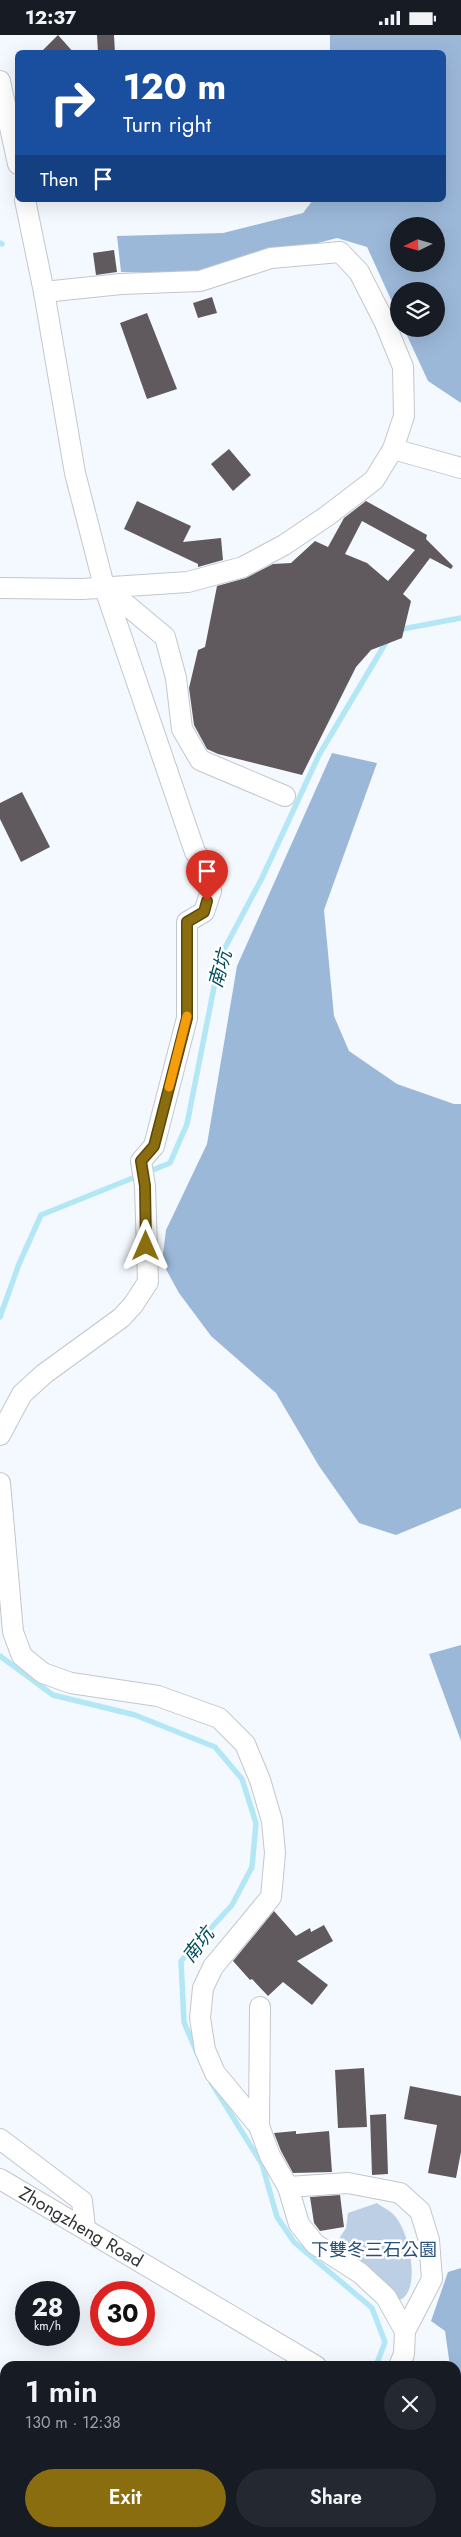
<!DOCTYPE html>
<html lang="en">
<head>
<meta charset="utf-8">
<style>
  :root { --surface:#171b24; --page:#242831; --text:#f1f3f6; --muted:#9ea1a6; --accent:#8a6d0e }
  body { margin:0; font-family:Jost,"Noto Sans TC",sans-serif; background:var(--page); color:var(--text); height:100vh; display:flex; flex-direction:column; font-size:19px; white-space:nowrap }
  * { box-sizing:border-box; margin:0 }
  p { font-size:16px; color:var(--muted) }
  .icon { flex:none; width:28px; height:28px; fill:none; stroke:currentColor; stroke-width:2; stroke-linecap:round; stroke-linejoin:round }
  .map { position:relative; flex:1; overflow:hidden }
  .details { position:absolute; left:0px; top:2326px; width:461px; height:176px; display:flex; flex-direction:column; background:var(--surface); border-radius:15px 15px 0 0; box-shadow:0 5px 20px #0002 }
  .details>* { flex:none }
  .hud { position:absolute; left:15px; top:15px; width:431px; height:152px; border-radius:8px; box-shadow:0 5px 20px #0002; background:#1a4fa0; color:#fff; overflow:hidden }
  .needle { width:32px; rotate:265deg }
  .buttons { position:absolute; left:390px; top:182px; display:grid; gap:10px }
  .buttons a { display:grid; place-items:center; width:55px; height:55px; border-radius:50%; background:var(--surface); box-shadow:0 5px 20px #0002; font-size:25px }
  .speed { position:absolute; left:15px; top:2246px; display:flex; gap:10px; font-size:25px; font-weight:700; text-align:center }
  .speed>* { display:grid; place-content:center; width:65px; height:65px; border-radius:50%; background:var(--surface); box-shadow:0 5px 20px #0002; line-height:1 }
  .speed small { font-size:12px; font-weight:400 }
  .speed .limit { border:8px solid #d22; background:#fff; color:#111 }
  .pin { position:absolute; display:grid; place-items:center; width:42px; height:42px; color:#fff; margin:-51px -21px; border-radius:50% 50% 50% 0; rotate:-45deg; box-shadow:0 0 5px #0007 }
  .pin .icon { rotate:45deg }
  .me { position:absolute; width:55px; margin:-28px; rotate:0deg; stroke-linejoin:round; filter:drop-shadow(0 0 4px #0008) }
  .turn { display:flex; align-items:center; gap:18px; height:105px; padding:0 25px; font-size:22px }
  .turn .icon { width:65px; height:65px; stroke-width:2.5 }
  .turn b { display:block; font-size:35px; line-height:42px }
  .then { display:flex; align-items:center; height:48px; padding:0 25px; background:#0003; gap:10px; font-size:19px }
  .round { display:grid; place-items:center; flex:none; width:52px; height:52px; border-radius:26px; background:var(--page) }
  .summary { display:flex; align-items:center; justify-content:space-between; height:85px; padding:0 25px }
  h1 { font-size:30px; font-weight:600; line-height:38px }
  .action { display:flex; gap:10px; margin-top:auto; padding:10px 25px }
  .action a { flex:1; height:58px; border-radius:30px; background:var(--accent); color:#fff; font-size:20px; font-weight:600; line-height:58px; text-align:center }
  .action a+a { background:var(--page); color:var(--text) }
  .status { display:flex; justify-content:space-between; align-items:center; height:35px; padding:0 25px; background:var(--surface); direction:ltr }
  .status svg { height:14px; fill:currentColor }
  .map>svg:first-child { display:block }
</style>
</head>
<body>
<div class="status"><b>12:37</b><svg viewBox="0 0 49 12"><path d="M0 12V9h3v3zM5 12V6h3v6zM10 12V3h3v9zM15 12V0h3v12zM26 1h20v11H26zM47 4h2v5h-2z"/></svg></div>
<div class="map">
<svg width="461" height="2502" viewBox="0 0 461 2502">
  <rect width="100%" height="100%" fill="#f4f9ff"/>
  <path fill="#bccfe5" d="M377,2168C382,2172 389,2175 393,2179C408,2193 419,2243 406,2260C400,2267 390,2270 382,2272L327,2222L346,2193L348,2178Z"/>
  <path fill="#9cb8d9" fill-rule="evenodd" d="M330,0H461V368L428,346L404,294H436V256H399V282L367,212L337,203L200,239L121,237L117,201L223,198L303,178L313,165H444V18L330,17ZM399,191H436V229H399Z
    M332,718L377,728L324,875L334,981L349,1016L397,1049L454,1069H461V1473L396,1500L359,1488L319,1431L276,1358L211,1301L179,1258L162,1227L166,1195L207,1109L237,931Z
    M461,1610V1706L429,1619Z
    M461,2233V2380H456V2331H450L445,2296L431,2286L448,2237Z"/>
  <g fill="none" stroke-linecap="round" stroke-linejoin="round">
    <path stroke="#b4e7f6" stroke-width="5.5" d="M0,208L2,209
      M397,595L461,583
      M0,1282L19,1229L41,1180L170,1128L187,1089L220,922L262,843L319,720L388,604
      M0,1621L53,1660L135,1680L215,1712L242,1744L256,1788L252,1832L232,1870L181,1926L184,1987L197,2018
      M211,2047L262,2129L277,2182L294,2207L372,2273L385,2307L376,2331
      M0,2493L5,2487"/>
  </g>
  <path fill="#605a5e" fill-rule="evenodd" d="M58,0L74,18H40Z
    M97,0H114L115,18H98Z
    M114,215L117,237L96,240L93,218Z
    M212,262L217,278L198,283L193,268Z
    M147,278L177,354L147,364L120,288Z
    M229,414L251,440L233,456L211,429Z
    M137,466L191,491L183,507L221,503L223,525L198,532V529L124,494Z
    M366,466L427,500L426,504L453,531L451,534L430,523L403,559L411,566L402,603L371,615L356,632L302,740L218,719L207,714L194,690L189,653L198,615L205,612L217,551L246,543L273,529L291,528L315,506L328,512L344,483ZM362,486L415,515L388,546L367,528L345,519Z
    M22,757L50,812L21,827L0,784V768Z
    M274,1876L296,1901L310,1893L311,1897L324,1890L333,1906L297,1926L328,1950L312,1970L283,1947L268,1961L252,1944L250,1945L233,1926Z
    M364,2033L367,2092L338,2093L335,2035Z
    M410,2051L461,2061V2117L456,2143L428,2138L437,2090L404,2084Z
    M386,2079L388,2139L372,2140L370,2080Z
    M296,2096V2099L329,2096L332,2137L293,2138L281,2116L274,2098Z
    M340,2160L344,2192L320,2196L314,2188L310,2162Z"/>
  <g fill="none" stroke-linecap="round" stroke-linejoin="round">
    <defs>
      <g id="minor">
        <path d="M0,46L18,129"/>
        <path d="M44,257L121,249L200,246L271,223L340,217L359,237L385,288L403,332L404,381L393,414L461,433"/>
        <path d="M105,552L165,602L176,643L182,694L200,725L285,761"/>
        <path d="M0,553L82,554L188,547L243,532L284,510L327,481L374,445L393,414"/>
        <path d="M0,1400L22,1359L44,1339L121,1283L133,1270L148,1247L145,1151L141,1126L154,1111L187,983V887L204,877L211,856L208,833L195,817L104,551L75,438L44,257L25,165"/>
        <path d="M0,1448L13,1597L22,1621L43,1638L71,1648L158,1661L219,1683L245,1709L260,1745L272,1786L275,1818L271,1862L213,1932L203,1953L200,1983L205,2015L215,2038L259,2091L270,2121L288,2152L299,2189L315,2209L360,2238L386,2262L405,2296L404,2319L399,2331"/>
        <path d="M259,2091L260,1972"/>
        <path d="M0,2104L82,2166L85,2193"/>
        <path id="s1" d="M0,2144L316,2331"/>
        <path d="M288,2152L348,2148L400,2158L420,2176L429,2205L432,2244L405,2296"/>
        <path d="M456,2408L461,2411"/>
        <path d="M0,2475L5,2477"/>
        <path d="M176,2498L181,2502"/>
        <path d="M33,2502L37,2498"/>
      </g>
    </defs>
    <use href="#minor" stroke="#c2c7cc" stroke-width="22"/>
    <use href="#minor" stroke="#fff" stroke-width="20"/>
  </g>
  <g fill="none" stroke-linecap="round" stroke-linejoin="round">
    <defs>
      <path id="route" d="M146,1211L145,1151L141,1126L154,1111L187,983V887L204,877L207,866"/>
    </defs>
    <use href="#route" stroke="#5a4709" stroke-width="12"/>
    <use href="#route" stroke="#8a6d0e" stroke-width="9"/>
    <path stroke="#f59e0b" stroke-width="9" d="M169,1052L187,981"/>
  </g>
  <g text-anchor="middle" dominant-baseline="central" stroke-width="5" stroke-linejoin="round" paint-order="stroke">
    <g font-size="18" fill="#303234" stroke="#fff">
      <text stroke="none"><textPath href="#s1" startOffset="94">Zhongzheng Road</textPath></text>
    </g>
    <g font-size="18" fill="#27507b" stroke="#fff">
      <text x="374" y="2215">下雙冬三石公園</text>
    </g>
    <g font-size="19" font-style="italic" fill="#024e5e" stroke="#fff">
      <text transform="translate(220 934) rotate(-74)">南坑</text>
      <text transform="translate(198 1910) rotate(-52)">南坑</text>
    </g>
  </g>
</svg>
<div class="buttons">
<a><svg class="needle" viewBox="-14 -14 28 28"><path d="M0-13l5 13h-10z" fill="#e53935"/><path d="M0 13l5-13h-10z" fill="#9ea1a6"/></svg></a>
<a><svg class="icon" aria-label="layers" viewBox="0 0 24 24"><path d="M12 4l9 5-9 5-9-5zM3 14l9 5 9-5"/></svg></a>
</div>
<div class="speed"><div>28<small>km/h</small></div><div class="limit">30</div></div>
<div class="pin" style="left:207px;top:866px;background:#d93025"><svg class="icon" aria-label="arrive" viewBox="0 0 24 24"><path d="M6 21V4h12l-3 4 3 4H6"/></svg></div>
<svg class="me" style="left:146px;top:1211px" viewBox="-20 -20 40 40"><path d="M0-17L14 15 0 8-14 15z" fill="#8a6d0e" stroke="#fff" stroke-width="4"/></svg>
<div class="hud">
<div class="turn"><svg class="icon" aria-label="right" viewBox="0 0 24 24"><path d="M7 20v-9h11M14 6l5 5-5 5"/></svg><div><b>120 m</b>Turn right</div></div>
<div class="then">Then<svg class="icon" aria-label="arrive" viewBox="0 0 24 24"><path d="M6 21V4h12l-3 4 3 4H6"/></svg></div>
</div>
<section class="details">
<div class="summary"><div><h1>1 min</h1><p>130 m · 12:38</p></div><a class="round"><svg class="icon" aria-label="close" viewBox="0 0 24 24"><path d="M6 6l12 12M18 6L6 18"/></svg></a></div>
<div class="action"><a>Exit</a><a>Share</a></div>
</section>
</div>
</body>
</html>
